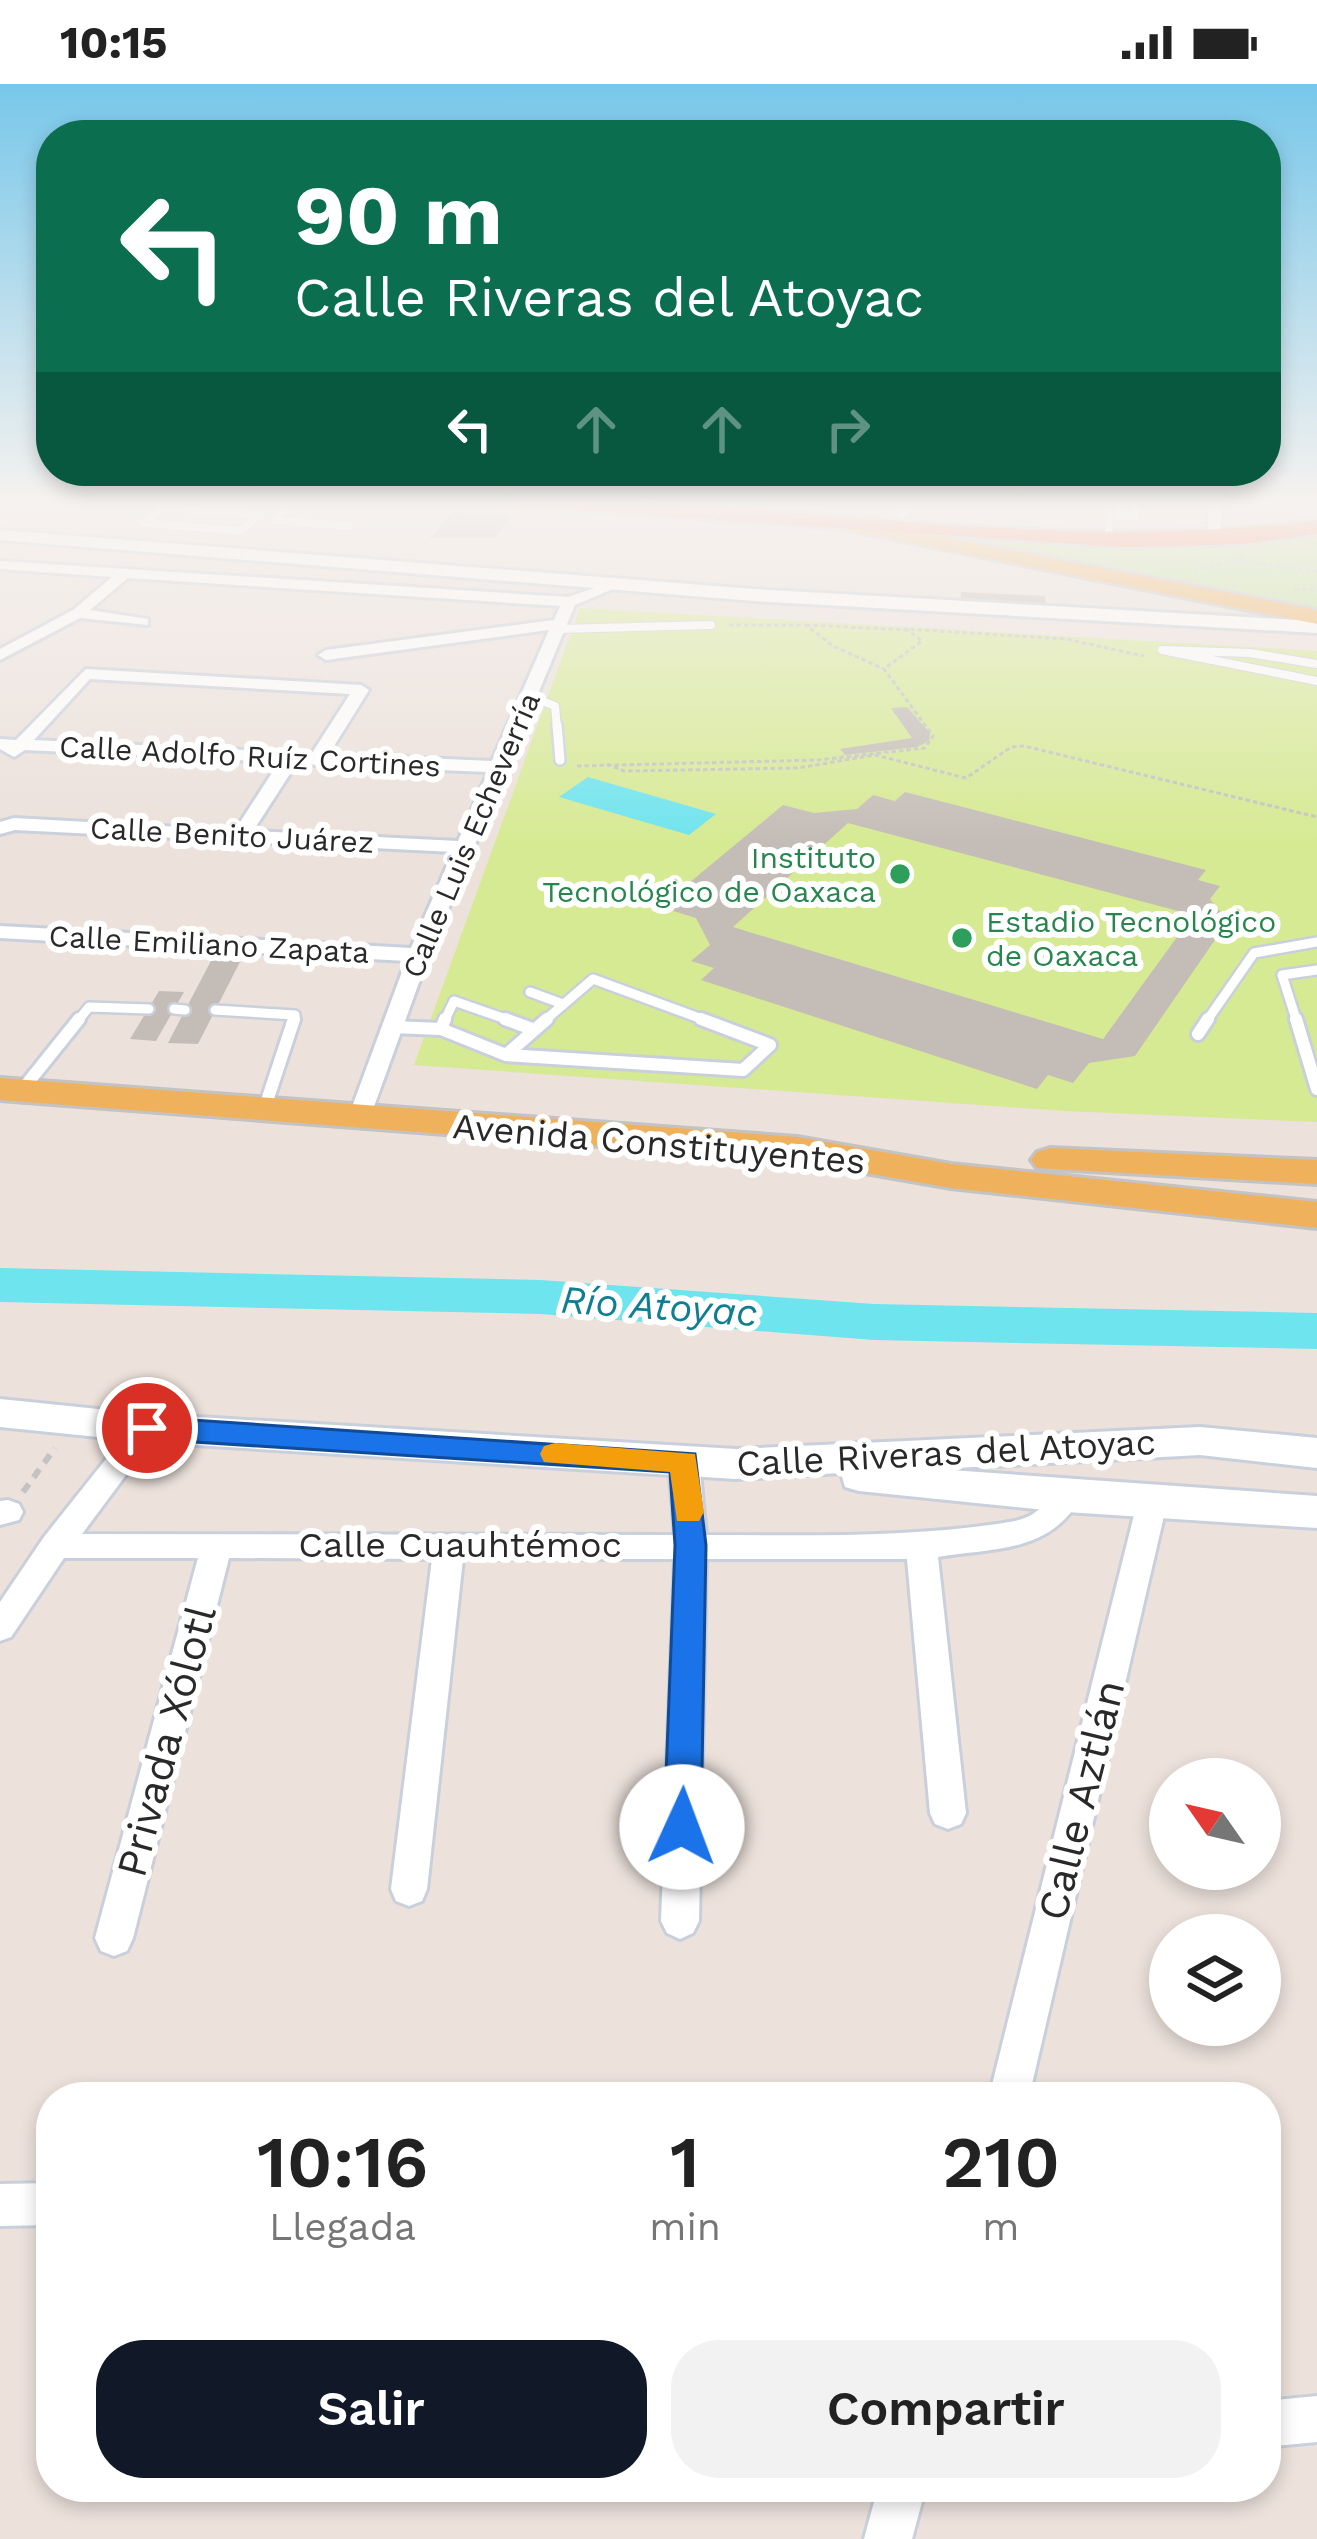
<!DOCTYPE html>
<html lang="es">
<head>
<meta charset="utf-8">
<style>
  :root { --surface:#fff; --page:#f2f2f2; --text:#222; --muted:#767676; --accent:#111827 }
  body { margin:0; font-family:"Work Sans",sans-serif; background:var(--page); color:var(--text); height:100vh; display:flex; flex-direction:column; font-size:45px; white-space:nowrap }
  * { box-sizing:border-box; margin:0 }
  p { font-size:39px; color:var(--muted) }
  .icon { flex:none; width:66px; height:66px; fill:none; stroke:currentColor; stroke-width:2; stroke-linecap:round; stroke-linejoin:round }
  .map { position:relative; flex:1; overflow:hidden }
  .panel { position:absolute; left:36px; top:1998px; width:1245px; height:420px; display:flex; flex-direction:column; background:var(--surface); border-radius:48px; box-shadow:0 6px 18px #0003 }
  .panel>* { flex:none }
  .guide { position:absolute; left:36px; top:36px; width:1245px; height:366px; border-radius:48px; box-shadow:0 6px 18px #0003; background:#0b6e4f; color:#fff; overflow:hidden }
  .needle { width:78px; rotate:304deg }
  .fabs { position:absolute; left:1149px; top:1674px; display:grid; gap:24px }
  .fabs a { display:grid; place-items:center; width:132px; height:132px; border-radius:50%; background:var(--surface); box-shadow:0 6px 18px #0003; font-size:60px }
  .pin { position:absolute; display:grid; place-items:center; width:102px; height:102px; color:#fff; margin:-51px; border:6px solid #fff; border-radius:50%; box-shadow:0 3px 12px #0007 }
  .me { position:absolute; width:132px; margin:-66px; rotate:2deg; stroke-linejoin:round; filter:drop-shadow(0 0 9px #0008) }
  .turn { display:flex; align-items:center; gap:42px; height:252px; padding:0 60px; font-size:54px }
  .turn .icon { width:156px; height:156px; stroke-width:2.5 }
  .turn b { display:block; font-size:84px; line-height:102px }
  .lanes { display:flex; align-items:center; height:114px; padding:0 60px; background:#0003; justify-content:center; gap:60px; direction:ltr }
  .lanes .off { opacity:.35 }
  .eta { display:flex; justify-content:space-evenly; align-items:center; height:204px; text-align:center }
  .eta b { font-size:72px; font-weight:600; line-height:84px }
  .button { display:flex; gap:24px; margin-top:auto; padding:24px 60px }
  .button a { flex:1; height:138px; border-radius:48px; background:var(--accent); color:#fff; font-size:48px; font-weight:600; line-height:138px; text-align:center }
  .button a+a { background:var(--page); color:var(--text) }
  .status { display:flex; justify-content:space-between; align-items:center; height:84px; padding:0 60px; background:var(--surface); direction:ltr }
  .status svg { height:33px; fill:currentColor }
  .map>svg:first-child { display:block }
</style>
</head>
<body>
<div class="status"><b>10:15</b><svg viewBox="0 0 49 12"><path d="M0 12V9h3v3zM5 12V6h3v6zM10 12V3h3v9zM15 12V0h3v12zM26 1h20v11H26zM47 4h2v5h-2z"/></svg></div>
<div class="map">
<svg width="1317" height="2455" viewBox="0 0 1317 2455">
  <rect width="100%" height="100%" fill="#ece1db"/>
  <path fill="#eddbca" d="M1094,415H1202L1203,433L1086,435Z"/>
  <path fill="#bfe297" d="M869,441L1030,450L1317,445V527Z"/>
  <path fill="#d6ea93" d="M580,524L1317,567V1038L1065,1027L414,981Z"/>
  <path fill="#6ee4ee" d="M588,693L716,730L689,751L559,713Z"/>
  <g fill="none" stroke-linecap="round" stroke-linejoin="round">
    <path fill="#6ee4ee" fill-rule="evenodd" d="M0,1184L540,1196L874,1220L1317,1229V1265L874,1256L540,1230L0,1218Z"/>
  </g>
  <path fill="#c4bdb7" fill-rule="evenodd" d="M453,428L511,432L495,454H430Z
    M961,508L1045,512L1046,523L961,518Z
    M907,623L930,649L929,657L917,663L845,671L840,665L912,654L891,624Z
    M905,708L1206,786L1198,796L1220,802L1210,815L1228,837L1135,972L1089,979L1073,999L1048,991L1037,1005L701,896L714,884L691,877L710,861L696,834L660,823L783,721L814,729L857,725L873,711L895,717ZM848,739L1193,831L1103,955L733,843Z
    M214,871L243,872L198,960L168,959Z
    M159,907L184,908L156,957L130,955Z"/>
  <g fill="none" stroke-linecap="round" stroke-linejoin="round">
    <defs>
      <path id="lane-far2" d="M174,415L144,439L240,447L260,431
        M294,415L274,436L348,442
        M1119,419L1136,421L1135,432H1117Z
        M163,423L260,431
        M1109,446L1108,418L1119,419
        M558,545L711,541
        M1317,580L1250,569L1162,566L1317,597
        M529,612L555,622L557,644"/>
      <path id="lane-far1" d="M557,641L560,676
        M530,908L563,920
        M174,925L185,926
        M215,926L295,931L293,938
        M77,938L89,923L149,925
        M444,938L454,917L514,938
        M543,938L593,895L710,938
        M1206,938L1254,869L1317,858
        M1297,938L1282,891L1317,886"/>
      <path id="lane" d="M505,935L532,945
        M1296,935L1317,1005
        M393,943L441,945L445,935
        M441,945L506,971
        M1198,950L1208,935
        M506,971L743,986L770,961L701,935
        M506,971L547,935
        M22,1006L79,935
        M264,1026L294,935"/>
      <path id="street" d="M901,415H915L909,431L902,435L895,431Z
        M1209,415H1222L1220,450L1208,447Z
        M0,477L568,513L618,496L625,500L575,521L429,871L368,1039H352L348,1034L406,877L0,854V842L411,864L453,768L15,746L0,750V738L14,734L235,746L279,678L25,666L14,673L0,665V655L16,656L86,585L361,601L369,606L329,670L492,677L549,546L326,576L318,571L326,566L554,536L560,522L128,494L90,526L148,535V541L80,534L0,576V565L73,526L112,493L0,485ZM90,595L350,610L312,669L34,656ZM297,679L316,681L488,688L458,757L253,747Z
        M147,1333L157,1336L161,1344L82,1450L675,1451L669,1378L674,1370H694L699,1378L706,1451C803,1451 900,1454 997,1440C1009,1438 1022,1437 1033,1430C1050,1419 1052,1397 1077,1405L1081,1413C1050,1469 994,1464 938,1473L966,1729L961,1740L948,1745L935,1740L930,1729L907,1475H706L699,1837L693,1849L680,1855L667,1849L661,1837L675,1475H463L427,1805L422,1817L409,1822L396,1817L391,1805L432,1475L229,1474L133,1854L127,1867L114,1872L101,1867L95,1854L198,1474H64L11,1553L0,1557V1518L44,1453L137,1336Z
        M1152,1407L1163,1411L1167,1419L1029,2013H989L1137,1419L1141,1411Z
        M8,1416L19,1420L23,1428L19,1436L0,1441V1417Z
        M51,2099V2141L0,2142V2100Z
        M1317,2312V2358L1266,2363V2317Z
        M878,2403H926L912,2455H864Z"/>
      <path id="secondary" d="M0,446L754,505L1317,537V549L754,517L0,456Z
        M0,1315L147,1330L736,1365L1200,1343L1317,1354V1384L1200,1371L936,1385L1317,1412V1444L1066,1428L859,1407L845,1403L841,1389L736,1395L147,1358L0,1343Z"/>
      <path id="primary" d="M824,430L1317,526V540L817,440V432Z
        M0,994L797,1053L951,1080L1317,1118V1144L951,1104L797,1077L0,1016Z
        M1050,1064L1317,1076V1100L1037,1084L1031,1076L1037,1068Z"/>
      <path id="highway" d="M498,415C771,412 1046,472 1317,436V450L1242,460L1124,463L510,422Z"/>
    </defs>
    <use href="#lane-far2" stroke="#c9d0db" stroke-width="10"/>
    <use href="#lane-far1" stroke="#c9d0db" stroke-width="14"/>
    <use href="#lane" stroke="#c9d0db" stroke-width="18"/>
    <use href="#street" stroke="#c9d0db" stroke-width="6"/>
    <use href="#secondary" stroke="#c9d0db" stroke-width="6"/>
    <use href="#primary" stroke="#c3c3c3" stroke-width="6"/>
    <use href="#highway" stroke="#c3c3c3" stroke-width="6"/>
    <path stroke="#c3c3c3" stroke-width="3" stroke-dasharray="4.5 3" stroke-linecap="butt" d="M1239,477L1317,487
      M1195,486L1242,475
      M1295,506L1317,505
      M729,541H806L833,562L884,585
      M806,541L906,546
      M607,680L624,687L798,684L875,671L966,694L1011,663L1024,662L1317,733
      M577,682L818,676L925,664L933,652L884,585L922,557L906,545L1066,555L1144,572"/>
    <path stroke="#c3c3c3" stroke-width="6" stroke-dasharray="10 8" stroke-linecap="butt" d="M23,1408L55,1364"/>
    <use href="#lane-far2" stroke="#fff" stroke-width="8"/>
    <use href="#lane-far1" stroke="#fff" stroke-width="9"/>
    <use href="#lane" stroke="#fff" stroke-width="12"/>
    <use href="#street" fill="#fff" fill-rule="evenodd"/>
    <use href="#secondary" fill="#fff" fill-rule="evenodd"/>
    <use href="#primary" fill="#f0b15c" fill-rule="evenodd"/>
    <use href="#highway" fill="#fd7d54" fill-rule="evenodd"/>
    <path stroke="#c3c3c3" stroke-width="3" stroke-dasharray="4.5 3" stroke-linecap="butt" d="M713,438L727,415"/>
  </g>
  <linearGradient id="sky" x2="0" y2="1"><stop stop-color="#77c7ea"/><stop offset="0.55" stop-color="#f6f2ef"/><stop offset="1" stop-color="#f6f2ef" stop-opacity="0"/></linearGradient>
  <rect width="1317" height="759" fill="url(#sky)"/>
  <path fill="#1a73e8" stroke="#114b97" stroke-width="3" d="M147,1333L695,1370L706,1461L701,1743L695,1755L682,1759L670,1755L664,1743L675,1461L670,1388L147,1355L132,1344Z"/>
  <path fill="#f59e0b" d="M555,1359L695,1370L704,1428L699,1437H677L670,1388L544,1378L540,1370L544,1362Z"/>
  <g fill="#2e9e5b" stroke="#fff" stroke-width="4.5">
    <circle cx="900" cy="790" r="12"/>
    <circle cx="962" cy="854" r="12"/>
  </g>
  <g text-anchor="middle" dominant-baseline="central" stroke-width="12" stroke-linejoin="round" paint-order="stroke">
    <g font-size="30" fill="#292929" stroke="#fff">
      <text transform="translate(250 672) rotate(3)">Calle Adolfo Ruíz Cortines</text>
      <text transform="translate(232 751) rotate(3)">Calle Benito Juárez</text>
      <text transform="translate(471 751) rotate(-67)">Calle Luis Echeverría</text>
      <text transform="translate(209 860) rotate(3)">Calle Emiliano Zapata</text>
    </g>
    <g font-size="30" fill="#27864d" stroke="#fff" text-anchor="end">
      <text x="876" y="773">Instituto<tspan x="876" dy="34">Tecnológico de Oaxaca</tspan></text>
      <text x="986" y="837" text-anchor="start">Estadio Tecnológico<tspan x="986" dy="34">de Oaxaca</tspan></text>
    </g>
    <g font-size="36" fill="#292929" stroke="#fff">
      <text transform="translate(659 1060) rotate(5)">Avenida Constituyentes</text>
      <text transform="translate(946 1369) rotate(-3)">Calle Riveras del Atoyac</text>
      <text x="460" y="1461">Calle Cuauhtémoc</text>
    </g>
    <g font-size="39" font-style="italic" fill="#0e7e92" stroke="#fff">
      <text transform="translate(659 1222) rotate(4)">Río Atoyac</text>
    </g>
    <g font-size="42" fill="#292929" stroke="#fff">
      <text transform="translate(166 1657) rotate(-75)">Privada Xólotl</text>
      <text transform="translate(1081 1716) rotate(-76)">Calle Aztlán</text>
    </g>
  </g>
</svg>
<div class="fabs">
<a><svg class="needle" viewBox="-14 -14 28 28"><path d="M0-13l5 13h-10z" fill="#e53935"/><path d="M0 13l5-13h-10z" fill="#767676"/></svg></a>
<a><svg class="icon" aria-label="layers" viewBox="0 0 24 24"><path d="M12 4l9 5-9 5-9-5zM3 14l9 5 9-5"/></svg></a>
</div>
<div class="pin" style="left:147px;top:1344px;background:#d93025"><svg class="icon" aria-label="arrive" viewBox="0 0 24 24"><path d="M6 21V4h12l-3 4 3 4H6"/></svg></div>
<svg class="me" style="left:682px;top:1743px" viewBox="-20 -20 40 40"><circle r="19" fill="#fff"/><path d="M0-13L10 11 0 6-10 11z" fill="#1a73e8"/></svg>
<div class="guide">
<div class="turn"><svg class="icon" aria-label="left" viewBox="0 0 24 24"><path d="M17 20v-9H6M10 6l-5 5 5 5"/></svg><div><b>90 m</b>Calle Riveras del Atoyac</div></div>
<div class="lanes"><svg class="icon" aria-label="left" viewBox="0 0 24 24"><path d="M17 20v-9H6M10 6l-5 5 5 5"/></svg><svg class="icon off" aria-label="ahead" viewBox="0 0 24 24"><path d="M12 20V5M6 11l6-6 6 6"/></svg><svg class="icon off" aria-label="ahead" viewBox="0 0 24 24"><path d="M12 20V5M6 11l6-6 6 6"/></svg><svg class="icon off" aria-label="right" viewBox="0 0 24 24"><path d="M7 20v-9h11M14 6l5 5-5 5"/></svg></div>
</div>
<section class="panel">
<div class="eta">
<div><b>10:16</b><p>Llegada</p></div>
<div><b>1</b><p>min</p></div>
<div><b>210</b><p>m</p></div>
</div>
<div class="button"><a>Salir</a><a>Compartir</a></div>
</section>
</div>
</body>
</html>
